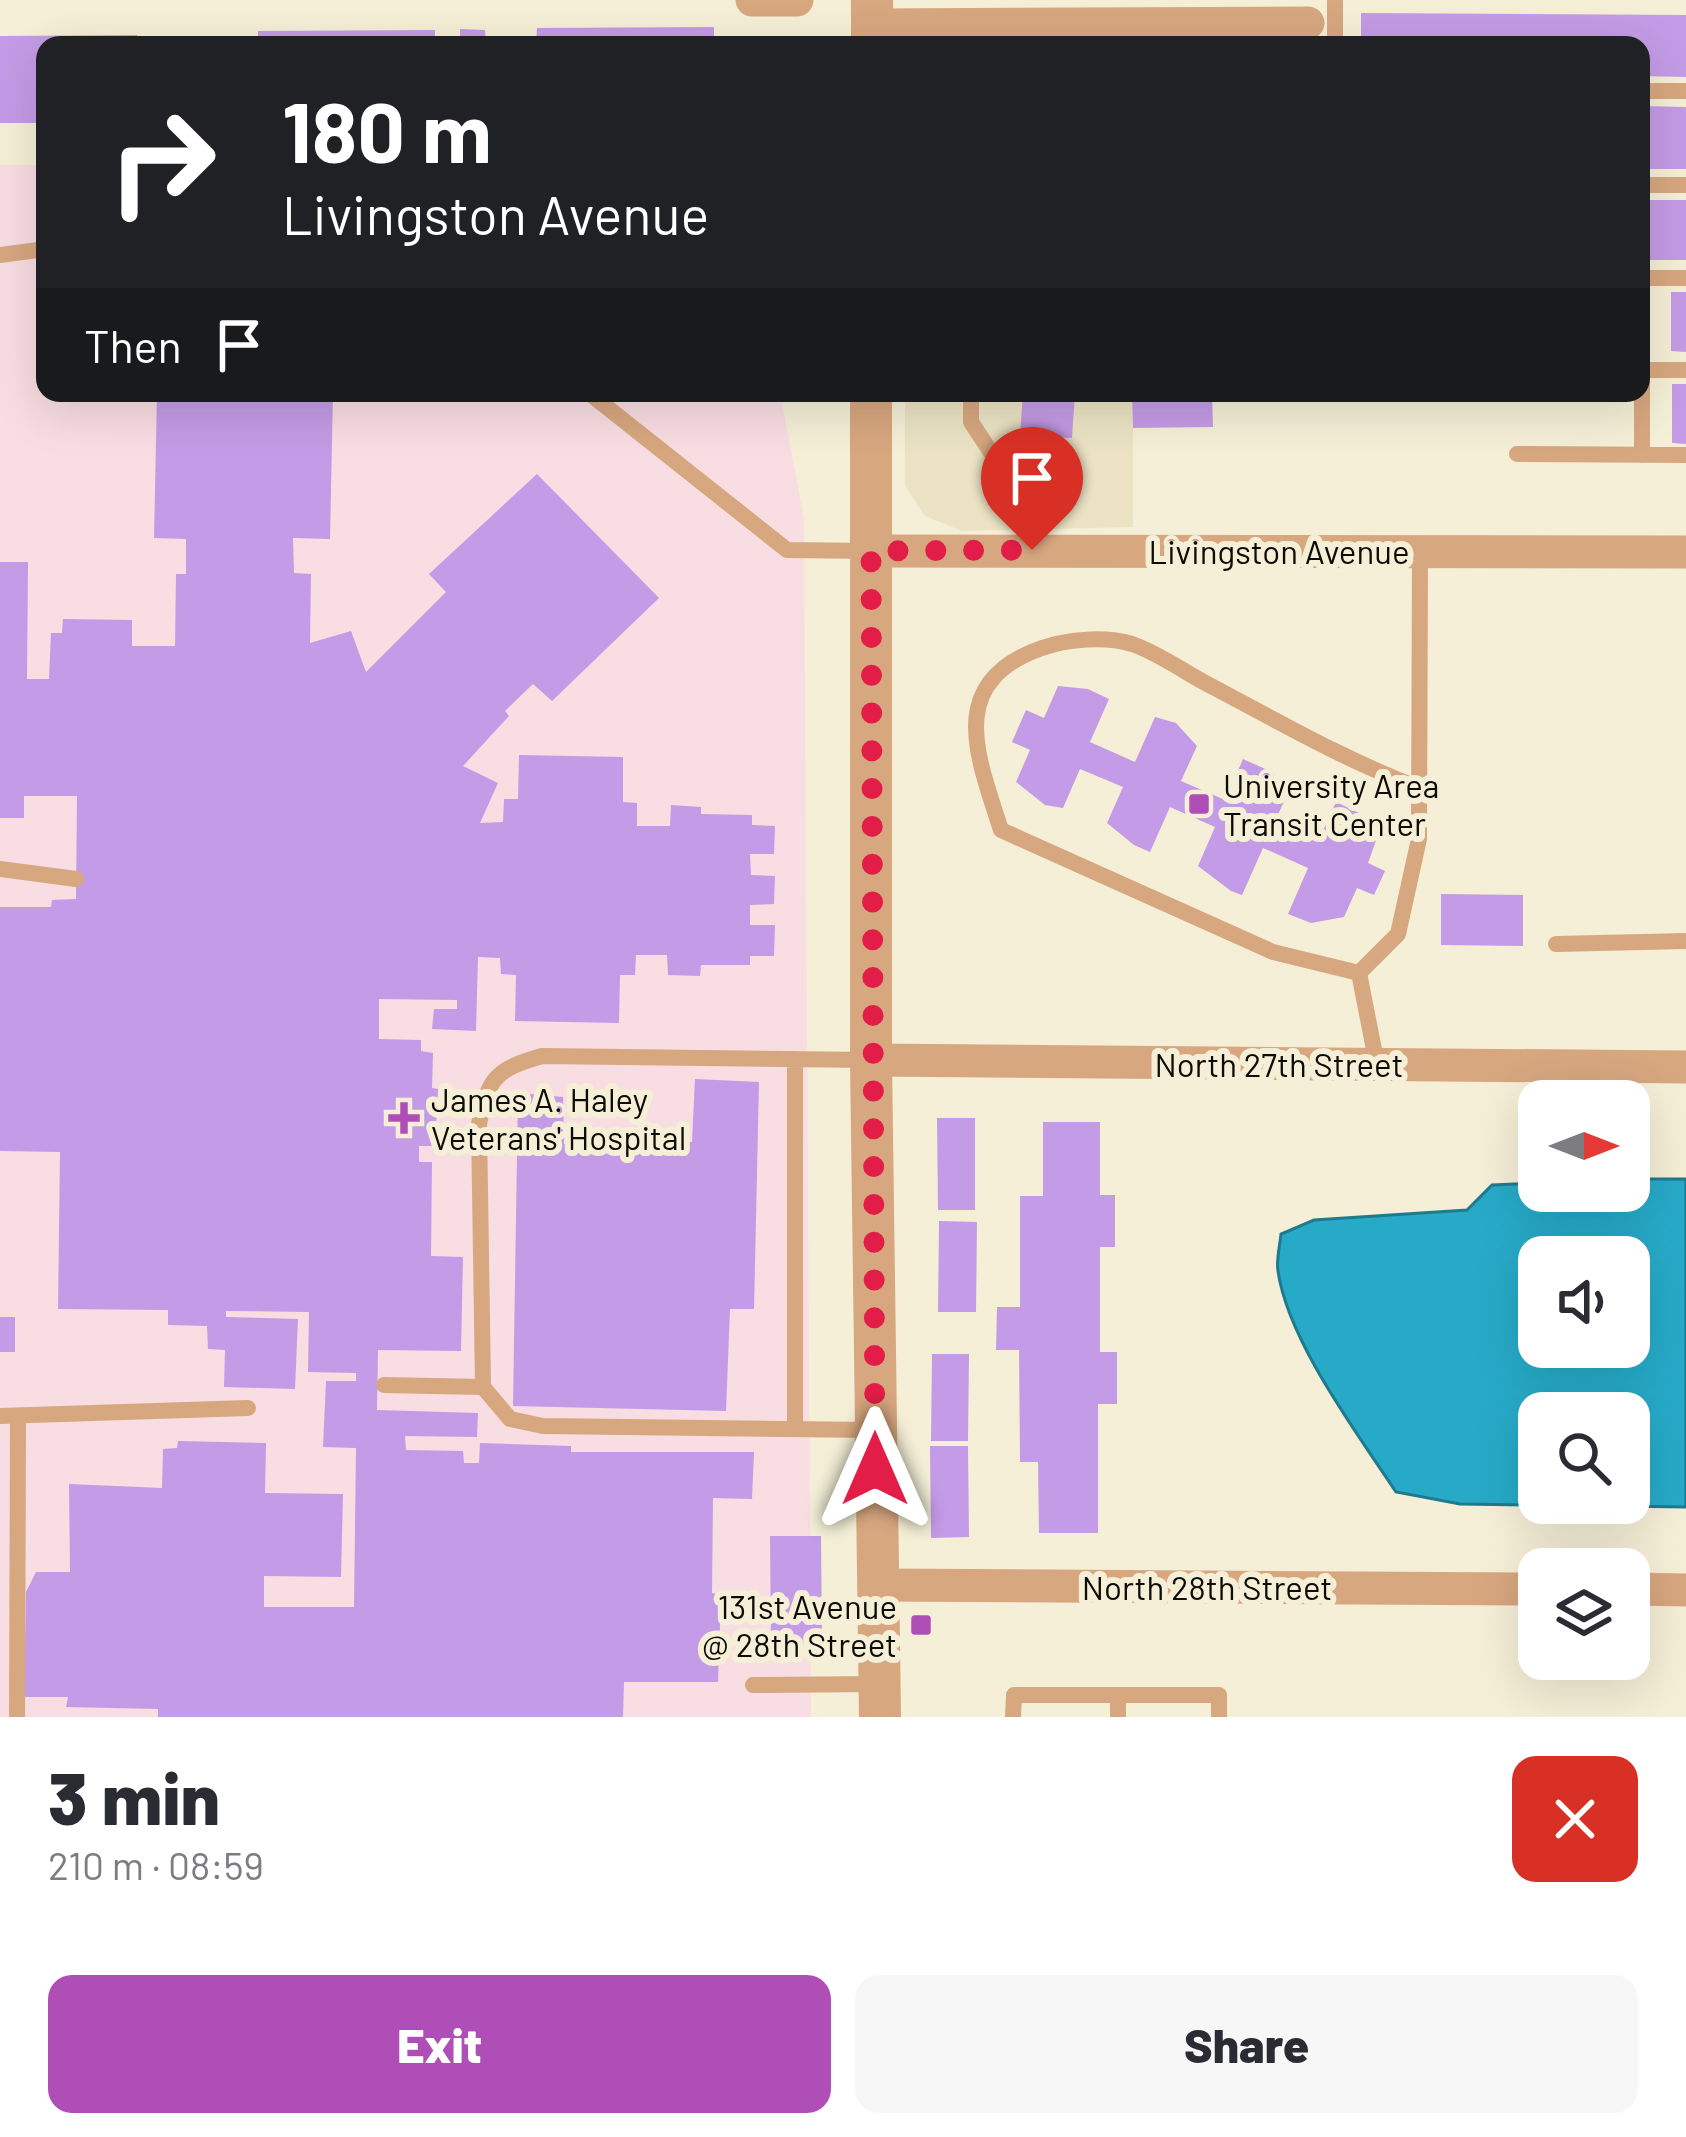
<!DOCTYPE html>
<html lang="en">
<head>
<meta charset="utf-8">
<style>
  :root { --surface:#fff; --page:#f7f7f7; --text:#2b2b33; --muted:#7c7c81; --accent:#af4eb6 }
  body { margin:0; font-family:Barlow,sans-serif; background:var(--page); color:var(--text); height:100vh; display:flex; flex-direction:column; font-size:45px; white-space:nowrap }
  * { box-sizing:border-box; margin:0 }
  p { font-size:39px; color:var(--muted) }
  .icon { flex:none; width:66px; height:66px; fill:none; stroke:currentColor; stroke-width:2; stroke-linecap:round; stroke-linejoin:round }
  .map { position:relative; height:1717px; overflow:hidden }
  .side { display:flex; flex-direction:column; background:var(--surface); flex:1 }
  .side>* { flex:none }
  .guide { position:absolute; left:36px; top:36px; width:1614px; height:366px; border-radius:24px; box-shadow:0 12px 48px #0002; background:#202124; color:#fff; overflow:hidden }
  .needle { width:78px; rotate:90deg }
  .fabs { position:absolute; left:1518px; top:1080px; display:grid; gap:24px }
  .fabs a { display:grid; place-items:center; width:132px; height:132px; border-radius:24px; background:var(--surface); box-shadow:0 12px 48px #0002; font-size:60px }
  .pin { position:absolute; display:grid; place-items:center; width:102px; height:102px; color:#fff; margin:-123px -51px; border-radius:50% 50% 50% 0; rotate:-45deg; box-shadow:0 0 12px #0007 }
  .pin .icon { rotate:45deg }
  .me { position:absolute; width:132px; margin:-66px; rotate:0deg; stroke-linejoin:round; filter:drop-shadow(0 0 9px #0008) }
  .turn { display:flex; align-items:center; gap:42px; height:252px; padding:0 48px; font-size:54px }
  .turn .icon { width:156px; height:156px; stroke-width:2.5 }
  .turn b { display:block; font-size:84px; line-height:102px }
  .then { display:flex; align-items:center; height:114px; padding:0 48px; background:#0003; gap:24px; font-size:45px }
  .round { display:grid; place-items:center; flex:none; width:126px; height:126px; border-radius:24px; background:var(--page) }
  .overview { display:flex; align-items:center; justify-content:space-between; height:204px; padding:0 48px }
  h1 { font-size:72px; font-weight:800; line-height:90px }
  .button { display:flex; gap:24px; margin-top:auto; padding:24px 48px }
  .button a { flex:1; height:138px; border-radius:24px; background:var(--accent); color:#fff; font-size:48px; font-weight:800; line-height:138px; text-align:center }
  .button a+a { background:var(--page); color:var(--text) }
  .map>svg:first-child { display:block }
</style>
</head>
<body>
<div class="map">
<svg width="1686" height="1717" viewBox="0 0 1686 1717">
  <rect width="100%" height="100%" fill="#f5efd7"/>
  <path fill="#ebe3c4" d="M905,393H1133V527L962,531L925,516L905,486Z"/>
  <path fill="#f8dde2" d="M0,165H45V393H780L804,518L811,1717H0Z"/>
  <path fill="#27aac8" stroke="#1f7a8e" stroke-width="3" fill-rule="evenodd" d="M1629,1179H1686V1507L1460,1504L1396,1492C1357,1433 1288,1341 1278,1271C1276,1260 1280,1245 1281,1234L1314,1220L1467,1210L1492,1185L1539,1183V1191H1629ZM1539,1257H1629V1347H1539ZM1539,1413H1629V1503H1539Z"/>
  <path fill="#c49be6" d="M1361,13L1686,15V77L1641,76V45H1361Z
    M714,27V45H536L537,28Z
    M460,29L485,30L486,45H460Z
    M435,30V45H258V31Z
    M137,35V45H45V123H0V36Z
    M1641,106L1686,107V169H1641Z
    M1641,200H1686V260H1641Z
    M1671,292H1686V352L1671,351Z
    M1672,384H1686V444L1672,443Z
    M157,393H333L330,539L293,538L294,573L311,574L310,643L351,631L366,672L446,592L429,574L537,474L659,598L552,701L533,684L505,711L509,716L463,766L498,783L480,823L503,822L504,799H518L519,755L623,757V802L637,803V826H670L671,805L701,807V814L752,815V825L775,826L774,854H750L751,875L775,876L774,904L750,905V925H775L774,956H750V965H701L700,976L668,975L667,955H636L635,975H620L619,1023L515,1021L516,975L501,974L500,958L478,957L476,1031L432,1029L434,1009H457V1000L379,999V1039L421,1040V1051L433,1053L432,1088L438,1089L435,1146H419V1162H432L431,1256L463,1257L461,1351L378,1350L377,1410L478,1413L477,1437L405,1436L406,1450L463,1451L464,1463H479L480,1443L571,1446V1452H754L752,1499L713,1498L712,1593L721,1595L718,1682H624L623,1717H158V1709L66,1707L68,1697H24L26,1592L36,1572H70L69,1484L162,1488L163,1449L177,1448L178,1441L266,1443L265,1493L343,1494L341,1577L264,1576V1607H354L356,1448L323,1447L326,1381H356V1373L308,1372L309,1312L226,1311V1317L298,1319L295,1389L224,1387L225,1350L208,1349L207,1326L168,1325V1310L58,1309L60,1152L0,1151V907H51L52,900L76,899L77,796H24V818H0V562H28L27,679H49L51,633H62L63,619L132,620V646H175L176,574H186V539L154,538Z
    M1023,393H1075L1072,438L1020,435Z
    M1132,393H1212L1213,427L1133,428Z
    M1058,686L1088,689L1109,699L1090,742L1135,762L1155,717L1176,723L1197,746L1181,781L1225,800L1243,759L1272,772L1289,791L1274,823L1318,842L1336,802L1359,813L1378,835L1368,863L1385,871L1374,895L1357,888L1344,917L1311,923L1288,914L1308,868L1263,848L1242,895L1231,891L1198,866L1215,827L1170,807L1150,852L1134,845L1107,823L1123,787L1080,769L1063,808L1045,805L1016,782L1030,750L1012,742L1026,710L1044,718Z
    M1441,894L1523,895V946L1441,945Z
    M695,1079L759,1082L754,1309H730L726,1411L513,1406L518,1093L563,1097L564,1144L692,1142Z
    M937,1118H975V1210H938Z
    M1043,1122H1100V1195H1115V1247H1100V1352H1117V1404H1098V1533H1039L1038,1462H1020L1019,1350H996L997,1307H1020V1196H1043Z
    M939,1221L977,1222L976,1312H938Z
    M0,1317H15V1352H0Z
    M932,1354H969L968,1441H931Z
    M930,1446H968L969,1537L931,1538Z
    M770,1536H821L822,1644L771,1645Z"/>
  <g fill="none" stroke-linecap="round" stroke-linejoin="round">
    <path stroke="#d7a77f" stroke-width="16" d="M1335,45V0
      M1641,91H1686
      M1641,185H1686
      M0,255L45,249
      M1641,278H1686
      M589,393L787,550L869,551
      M971,393V422L1031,513L1032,550
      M1517,454L1686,455
      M1642,455V370H1686
      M0,869L76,879
      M1556,944L1686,941
      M1359,973L1273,952L1001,830C977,755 945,682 1042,648C1068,639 1105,636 1132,644C1159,653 1187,674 1213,687C1281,723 1347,761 1419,788
      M1359,973L1398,934L1419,839L1420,553
      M1359,973L1377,1065
      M795,1059V1429
      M870,1060L542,1056C497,1069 488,1077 479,1124L483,1387L510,1419L543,1426L874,1430
      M384,1385L483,1387
      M0,1416L248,1408
      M753,1685L878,1684
      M17,1717L18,1417
      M1013,1717L1014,1695H1219V1717
      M1118,1717V1695"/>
    <path stroke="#d7a77f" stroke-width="33" d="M752,0H797
      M872,25L1308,23
      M871,551L1686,552
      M871,1060L1686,1067
      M876,1585L1539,1589
      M1629,1589L1686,1590"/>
    <path stroke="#d7a77f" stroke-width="42" d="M872,45V0
      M871,393V1060L880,1717"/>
  </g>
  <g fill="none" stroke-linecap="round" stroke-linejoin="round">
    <path stroke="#e11d48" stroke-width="21" stroke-dasharray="0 37.8" d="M875,1469L871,551L1032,550"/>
  </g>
  <g fill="#af4eb6" stroke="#f5efd7" stroke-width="4.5">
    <rect x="1187" y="792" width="24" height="24" rx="6"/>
    <path d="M398 1100h12v12h12v12h-12v12h-12v-12h-12v-12h12z"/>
    <rect x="909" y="1613" width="24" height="24" rx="6"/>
  </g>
  <g text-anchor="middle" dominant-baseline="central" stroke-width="12" stroke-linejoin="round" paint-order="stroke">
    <g font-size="33" fill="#0d0b05" stroke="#f5efd7">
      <text x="1279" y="551">Livingston Avenue</text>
      <text x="1279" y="1064">North 27th Street</text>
      <text x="1207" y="1587">North 28th Street</text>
    </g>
    <g font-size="33" fill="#0d0b05" stroke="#f5efd7" text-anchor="start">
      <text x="1223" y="785">University Area<tspan x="1223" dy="38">Transit Center</tspan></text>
      <text x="431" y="1099">James A. Haley<tspan x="431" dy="38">Veterans' Hospital</tspan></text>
      <text x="897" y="1606" text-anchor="end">131st Avenue<tspan x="897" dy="38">@ 28th Street</tspan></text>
    </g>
  </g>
</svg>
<div class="fabs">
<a><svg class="needle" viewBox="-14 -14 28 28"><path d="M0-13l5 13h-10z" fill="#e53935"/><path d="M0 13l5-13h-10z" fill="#7c7c81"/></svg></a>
<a><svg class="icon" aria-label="sound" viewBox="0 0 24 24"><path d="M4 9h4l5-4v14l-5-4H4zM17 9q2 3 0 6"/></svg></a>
<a><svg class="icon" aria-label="search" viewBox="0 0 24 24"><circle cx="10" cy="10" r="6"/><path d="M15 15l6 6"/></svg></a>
<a><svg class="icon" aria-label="layers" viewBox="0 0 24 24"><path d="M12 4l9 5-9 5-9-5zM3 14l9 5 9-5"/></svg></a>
</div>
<div class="pin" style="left:1032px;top:550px;background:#d93025"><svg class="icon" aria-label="arrive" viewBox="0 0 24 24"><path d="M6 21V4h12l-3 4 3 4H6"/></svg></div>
<svg class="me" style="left:875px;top:1469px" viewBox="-20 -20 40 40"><path d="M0-17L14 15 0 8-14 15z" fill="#e11d48" stroke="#fff" stroke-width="4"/></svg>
<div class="guide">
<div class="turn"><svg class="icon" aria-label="right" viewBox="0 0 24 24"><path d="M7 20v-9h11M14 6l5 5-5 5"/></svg><div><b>180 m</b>Livingston Avenue</div></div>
<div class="then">Then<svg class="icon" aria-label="arrive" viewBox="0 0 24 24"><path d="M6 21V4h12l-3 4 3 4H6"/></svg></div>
</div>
</div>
<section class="side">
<div class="overview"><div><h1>3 min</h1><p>210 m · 08:59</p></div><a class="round" style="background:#d93025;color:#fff"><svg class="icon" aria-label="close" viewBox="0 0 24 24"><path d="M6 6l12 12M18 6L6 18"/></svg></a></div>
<div class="button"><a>Exit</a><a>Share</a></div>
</section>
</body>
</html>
